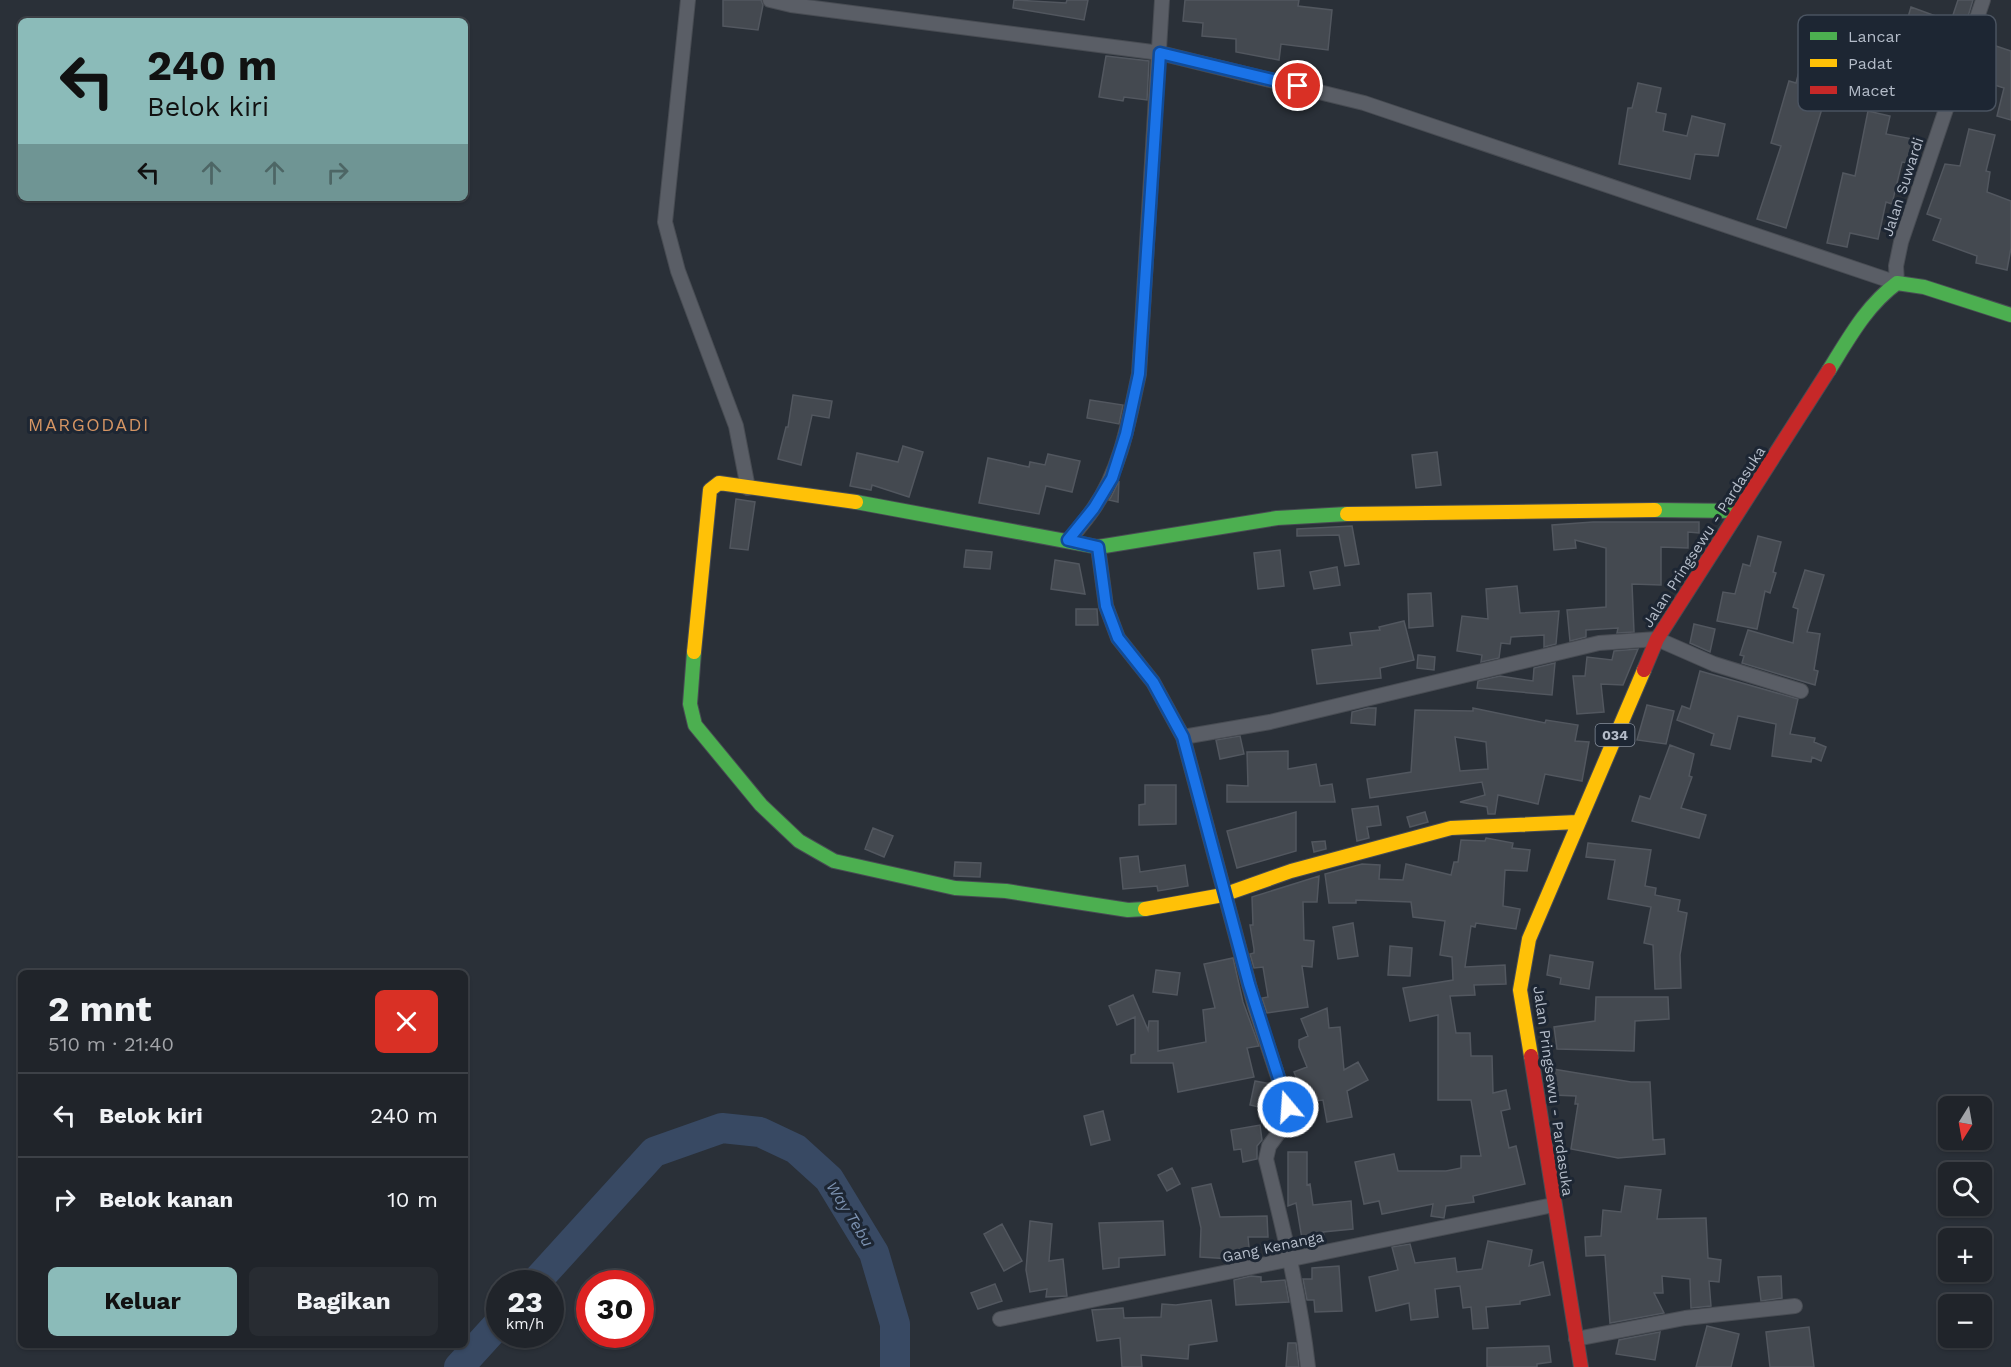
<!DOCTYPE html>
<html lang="id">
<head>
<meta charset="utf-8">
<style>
  :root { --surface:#20242a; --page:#282c32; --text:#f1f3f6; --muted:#a2a4a8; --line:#3d4147; --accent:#8bbbb9 }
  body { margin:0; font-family:"Work Sans",sans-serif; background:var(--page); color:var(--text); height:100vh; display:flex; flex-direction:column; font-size:22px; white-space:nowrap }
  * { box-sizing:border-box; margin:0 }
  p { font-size:20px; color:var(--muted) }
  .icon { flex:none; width:33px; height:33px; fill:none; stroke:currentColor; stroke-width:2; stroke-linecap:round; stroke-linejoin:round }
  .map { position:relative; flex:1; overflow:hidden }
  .details { position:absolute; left:18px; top:970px; width:450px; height:378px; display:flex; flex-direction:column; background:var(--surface); border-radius:9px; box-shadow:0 2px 4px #0004,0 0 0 2px var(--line) }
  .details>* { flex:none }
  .top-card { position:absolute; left:18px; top:18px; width:450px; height:183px; border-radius:9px; box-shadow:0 2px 4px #0004,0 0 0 2px var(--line); background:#8bbbb9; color:#111; overflow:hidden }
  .needle { width:39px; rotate:191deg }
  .controls { position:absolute; left:1938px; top:1096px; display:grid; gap:12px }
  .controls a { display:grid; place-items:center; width:54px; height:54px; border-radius:9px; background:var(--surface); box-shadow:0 2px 4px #0004,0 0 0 2px var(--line); font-size:30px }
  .speed { position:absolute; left:486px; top:1270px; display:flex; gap:12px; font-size:30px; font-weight:700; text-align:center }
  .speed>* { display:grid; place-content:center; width:78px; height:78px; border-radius:50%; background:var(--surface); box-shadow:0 2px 4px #0004,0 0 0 2px var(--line); line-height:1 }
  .speed small { font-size:15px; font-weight:400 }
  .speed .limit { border:9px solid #d22; background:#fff; color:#111 }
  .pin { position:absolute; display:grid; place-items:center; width:51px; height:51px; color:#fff; margin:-26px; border:3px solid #fff; border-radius:50%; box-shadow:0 2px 6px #0007 }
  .me { position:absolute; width:66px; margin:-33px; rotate:342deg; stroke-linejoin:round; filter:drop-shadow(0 0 4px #0008) }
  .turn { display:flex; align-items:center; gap:21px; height:126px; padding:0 30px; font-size:27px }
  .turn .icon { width:78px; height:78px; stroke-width:2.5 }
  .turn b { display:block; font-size:42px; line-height:51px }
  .lanes { display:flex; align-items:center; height:57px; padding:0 30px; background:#0003; justify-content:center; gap:30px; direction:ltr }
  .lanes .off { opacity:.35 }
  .round { display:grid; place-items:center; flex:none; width:63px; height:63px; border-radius:9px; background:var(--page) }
  .head { display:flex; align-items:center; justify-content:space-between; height:102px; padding:0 30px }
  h1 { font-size:36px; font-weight:700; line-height:45px }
  .action { display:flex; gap:12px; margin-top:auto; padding:12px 30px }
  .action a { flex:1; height:69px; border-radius:9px; background:var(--accent); color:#111; font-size:24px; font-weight:700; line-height:69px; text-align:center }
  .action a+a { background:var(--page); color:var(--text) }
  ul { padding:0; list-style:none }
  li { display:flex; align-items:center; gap:18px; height:84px; padding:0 30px; border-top:2px solid var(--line) }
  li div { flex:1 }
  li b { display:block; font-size:22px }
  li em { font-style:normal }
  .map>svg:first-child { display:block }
</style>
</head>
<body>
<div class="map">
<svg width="2011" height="1367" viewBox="0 0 2011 1367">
  <rect width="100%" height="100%" fill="#2a3038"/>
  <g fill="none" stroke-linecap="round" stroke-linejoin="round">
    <path stroke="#384963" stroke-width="30" d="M534,1284L654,1152L722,1128L760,1132L796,1149L829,1179L874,1253L895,1324V1367
      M459,1367L500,1322"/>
  </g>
  <path fill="#444950" stroke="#52575f" stroke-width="1.5" fill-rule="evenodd" d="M723,0H761L763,5L758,30L723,26Z
    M1014,0L1066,3L1067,0H1088L1084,20L1013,8Z
    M1185,0H1299L1298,6L1332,10L1328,50L1281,44L1279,60L1236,52V39L1202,36L1203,23L1183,21Z
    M1958,0H1973L1966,23L1952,18Z
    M1911,7L1952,22L1944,46L1952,49L1944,77L1895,61Z
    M1993,45L2011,51V120L1997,116L2004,88L1982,81Z
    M1106,56L1149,61L1147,100L1124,97L1123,101L1099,97Z
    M1801,64L1814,67L1809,87L1827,92L1786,228L1757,219L1781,146L1771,143L1789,81L1796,83Z
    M1638,83L1661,88L1656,112L1666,114L1663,131L1687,136L1692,116L1725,124L1718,156L1695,154L1690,179L1619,164L1628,108H1632Z
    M1868,111L1890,116L1886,134L1918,140L1913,164L1902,162L1892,204L1886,202L1878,239L1850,233L1847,247L1827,243L1843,173L1855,176Z
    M1969,129L1995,135L1986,171L1990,172L1987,192L2011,201V248L2007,270L1976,263L1977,256L1933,240L1941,219L1927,214L1945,164L1960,166Z
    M793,395L832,401L829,418L812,415L801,465L778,459L786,427H788Z
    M1090,400L1123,405L1119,424L1087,418Z
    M903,446L923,452L909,497L872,485L871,490L850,486L857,453L898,462Z
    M1437,452L1441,485L1416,488L1412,455Z
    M1048,454L1080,461L1072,492L1046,486L1039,514L979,503L988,458L1029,467L1030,462L1045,465Z
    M1119,481L1118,502L1109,500L1111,497Z
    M736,499L755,502L748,550L730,548Z
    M1593,522H1699V533L1688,532V548L1661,547V585L1632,584L1634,632L1617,633L1618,628L1586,630V637L1570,641L1567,610L1606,607V548L1575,540L1576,548L1554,550L1552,525Z
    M1352,526L1359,564L1345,566L1339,535L1297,536V529Z
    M1758,536L1781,542L1773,572L1776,573L1770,593L1765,591L1757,629L1717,621L1723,592L1735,594L1743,564L1750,566Z
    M966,550L992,552L990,569L964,567Z
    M1280,550L1284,586L1258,589L1254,553Z
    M1055,560L1079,564L1085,594L1051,589Z
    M1337,567L1340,585L1314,589L1310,572Z
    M1805,570L1824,575L1807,632L1820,634L1814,670L1818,671L1815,685L1742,663L1744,656L1740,655L1748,630L1793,643L1798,609L1793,607Z
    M1517,586L1520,613L1559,611L1556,644L1544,647V635L1511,637L1510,644L1501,643L1499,658L1481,662L1482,655L1457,651L1462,616L1488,619L1486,589Z
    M1431,593L1433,626L1409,628L1408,594Z
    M1076,609H1097L1098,625H1076Z
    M1404,621L1414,660L1380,668L1381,678L1317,684L1312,650L1352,645L1350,633L1380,630L1379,627Z
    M1694,624L1715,629L1710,652L1690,643Z
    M1638,649L1623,685L1601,684L1604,712L1577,714L1573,676H1585L1587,657L1612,660L1614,651Z
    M1418,655L1435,657L1434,670L1417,668Z
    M1555,663L1552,695L1477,688L1478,681L1500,676L1533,681L1534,668Z
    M1700,671L1798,699L1790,734L1815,738L1814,742L1826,747L1821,761L1812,757L1811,762L1772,756L1776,724L1738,716L1730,749L1711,745L1714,734L1677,720L1682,706L1690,709Z
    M1647,705L1674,711L1666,744L1637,740Z
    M1368,708H1376L1375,725L1351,723L1352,712Z
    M1473,708L1545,723L1546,720L1578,725L1575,741L1589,742L1582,781L1545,774L1538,804L1498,795L1495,814H1488L1487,807L1460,802L1485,795L1482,782L1370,798L1367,779L1411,772L1415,710L1473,711ZM1455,737L1486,742L1488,769L1460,771Z
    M1240,736L1244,754L1220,759L1216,740Z
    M1670,745L1694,754L1689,776L1692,777L1681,808L1706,815L1699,838L1632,821L1640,796L1650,799Z
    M1288,751V769L1316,764L1320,786L1332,784L1335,802H1227V785L1248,786L1247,752Z
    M1145,785H1176V824L1139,825V805L1145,804Z
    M1378,806L1381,825L1367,827L1369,838L1357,841L1352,809Z
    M1296,812V851L1237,868L1227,831Z
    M1425,812L1428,822L1410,827L1407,817Z
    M873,828L893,836L884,857L865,849Z
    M1486,838L1513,843L1512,848L1530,850L1527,871L1505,870L1503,906L1520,909L1516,929L1476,923L1475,927L1471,926L1465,967L1505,965L1506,984L1474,985L1475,995L1450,996L1456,1033H1470L1471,1056H1492L1493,1093L1506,1090L1510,1109L1501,1111L1509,1148L1516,1146L1525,1184L1473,1196L1474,1202L1446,1206L1444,1218L1431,1216L1433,1204L1382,1214L1379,1201L1364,1204L1355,1162L1394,1154L1398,1171H1446L1461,1168V1156H1481L1471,1100H1438V1015L1410,1021L1403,988L1453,980L1452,957L1440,955L1445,921L1413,917L1411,902L1356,900V903H1329L1325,874L1362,864L1380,865L1379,879L1403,880L1406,864L1451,875L1454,862H1458L1461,840L1485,841Z
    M1325,841L1326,849L1314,852L1312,842Z
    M1588,843L1651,850L1645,886L1656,888L1655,895L1680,900L1678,911L1687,913L1680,955L1681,988L1655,989L1653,945L1644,943L1651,907L1608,899L1615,860L1586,857Z
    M1138,856L1140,872L1185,865L1188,886L1158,891L1157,886L1123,889L1120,858Z
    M955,862L981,863L980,877L954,876Z
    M1319,876L1317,902H1303L1304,940L1314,941L1312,967L1302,966L1308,1007L1267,1013L1262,998L1268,997L1263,967L1254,968L1250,954L1254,953V949L1250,925H1253L1252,897Z
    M1353,923L1358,956L1338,959L1333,927Z
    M1390,946L1412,948L1410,976L1388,975Z
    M1550,955L1593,962L1589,989L1560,984L1561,978L1547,975Z
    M1233,958L1243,1002L1259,1046L1247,1048L1254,1077L1178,1092L1173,1063H1131V1055L1135,1054V1017L1117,1025L1109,1006L1133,995L1148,1030L1149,1021H1158V1051L1206,1042L1203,1010L1215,1008L1204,964Z
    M1156,970L1180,973L1177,995L1153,992Z
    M1596,997H1668L1669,1019L1635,1021L1634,1051L1557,1049L1554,1027L1595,1021Z
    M1327,1008L1329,1028L1340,1027L1344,1070L1358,1062L1368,1080L1347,1091L1352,1117L1327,1122L1323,1100L1306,1102L1294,1072L1307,1067L1299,1047V1040L1308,1036L1301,1019Z
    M1553,1069L1631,1082H1650L1653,1140L1664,1139L1665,1154L1618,1158L1571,1149L1578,1104H1575L1576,1096L1553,1095Z
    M1255,1081L1271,1084L1277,1103L1276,1111L1250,1105Z
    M1103,1111L1110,1140L1091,1145L1084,1116Z
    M1260,1125L1262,1140L1257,1146V1159L1243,1162L1241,1149L1234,1150L1231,1130Z
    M1288,1152H1307V1185L1310,1184L1313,1205L1351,1201L1353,1229L1323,1232L1324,1235L1302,1239L1296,1203L1288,1206Z
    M1172,1168L1180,1184L1167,1191L1158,1175Z
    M1211,1184L1220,1217L1267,1216L1268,1237H1248L1250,1258L1233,1262L1232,1259L1200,1257L1201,1228L1192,1188Z
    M1625,1186L1661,1190L1657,1219L1706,1218L1708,1258L1721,1260L1719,1282L1709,1281L1711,1306L1691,1308L1690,1279L1662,1276L1663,1293H1654L1664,1313L1610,1323L1605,1255L1586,1256L1585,1237L1601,1236L1603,1210L1621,1212Z
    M1030,1221L1052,1224L1049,1261L1063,1259L1067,1296L1046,1297L1047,1289L1030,1292L1026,1270Z
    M1163,1221L1165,1255L1119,1258V1267L1103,1269L1099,1223Z
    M1002,1224L1022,1261L1004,1271L984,1234Z
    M1488,1241L1532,1250L1529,1266L1543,1262L1550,1295L1520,1301V1304L1486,1307L1488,1328L1473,1329L1471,1307L1463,1308L1460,1286L1435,1289L1438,1317L1411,1320L1409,1303L1376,1311L1369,1277L1398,1270L1392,1247L1410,1244L1415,1263L1455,1258L1457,1272L1482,1269Z
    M1339,1266L1342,1311L1315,1312L1314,1300H1307L1303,1279H1312V1268Z
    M1251,1276L1261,1277V1282L1285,1280L1289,1302L1236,1305L1234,1280Z
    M1781,1276L1782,1298L1761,1301L1758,1277Z
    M995,1284L1002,1301L978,1309L971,1293Z
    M1211,1300L1217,1341L1189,1345L1188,1359L1141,1355L1142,1367H1122L1120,1338L1097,1341L1092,1310L1123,1308L1124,1318L1161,1317L1162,1304L1176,1305Z
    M1707,1326L1739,1334L1731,1367H1696Z
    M1809,1327L1814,1367H1770L1766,1332Z
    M1660,1332L1655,1360L1616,1354L1619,1340Z
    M1288,1343H1296L1299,1367H1286Z
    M1549,1346L1551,1362L1537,1364V1367H1487V1348Z"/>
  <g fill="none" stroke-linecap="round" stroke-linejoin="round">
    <defs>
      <path id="street" d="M688,0L665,222L678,271L736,426L748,488
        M770,0L791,5L1160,53L1364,103L1897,283L1896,266L1901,242L1983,0
        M1068,541C1077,530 1086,520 1094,508C1121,469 1129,420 1139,374L1162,0
        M1098,547L1106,606L1118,638L1153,682L1183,737L1255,1007L1288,1107L1290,1117L1269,1146L1266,1159C1283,1228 1300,1296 1308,1367
        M1183,737L1270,722L1599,643L1657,639L1714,664L1801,691
        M1000,1319L1553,1205
        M1576,1339L1685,1318L1795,1306"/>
      <path id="fast" d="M1829,370C1849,338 1866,306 1897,283L1924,287L2011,315
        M856,502L1098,547L1277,518L1347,514
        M1655,510L1737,511
        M694,652L690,704L695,725L761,805L799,841L834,861L955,888L1006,891L1128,910L1145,909"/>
      <path id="slow" d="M1347,514L1655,510
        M694,652L710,490L719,483L856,502
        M1145,909L1223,895L1291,871L1451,828L1577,822
        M1531,1056L1520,990L1529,939L1644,670"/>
      <path id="jam" d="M1644,670L1657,639L1829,370
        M1531,1056L1581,1367"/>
    </defs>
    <use href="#street" stroke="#484c53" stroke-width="16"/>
    <use href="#fast" stroke="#484c53" stroke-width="16"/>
    <use href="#slow" stroke="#484c53" stroke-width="16"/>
    <use href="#jam" stroke="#484c53" stroke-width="16"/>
    <use href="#street" stroke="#5a5e66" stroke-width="14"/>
    <use href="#fast" stroke="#4caf50" stroke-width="14"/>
    <use href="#slow" stroke="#ffc107" stroke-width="14"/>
    <use href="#jam" stroke="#c62828" stroke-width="14"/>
  </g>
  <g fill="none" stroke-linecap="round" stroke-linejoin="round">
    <defs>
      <path id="route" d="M1288,1107L1249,984L1183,737L1153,682L1118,638L1106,606L1098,547L1068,540L1094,508L1112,478L1126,434L1139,374L1160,53L1298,86"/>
    </defs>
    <use href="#route" stroke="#114b97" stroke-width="15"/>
    <use href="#route" stroke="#1a73e8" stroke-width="10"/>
  </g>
  <g text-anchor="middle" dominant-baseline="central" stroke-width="6" stroke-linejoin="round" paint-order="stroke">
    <rect fill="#1d2633" stroke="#878f9c" stroke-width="1.5" x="1595.5" y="724" width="39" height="22" rx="4.5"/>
    <g font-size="14" font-weight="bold" fill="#b4bcc9">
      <text x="1615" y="735">034</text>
    </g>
    <g font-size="15" fill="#b4bcc9" stroke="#1d2633">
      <text transform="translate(1903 187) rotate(-72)">Jalan Suwardi</text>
      <text transform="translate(1704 537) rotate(-57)">Jalan Pringsewu - Pardasuka</text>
      <text transform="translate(1553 1091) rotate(82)">Jalan Pringsewu - Pardasuka</text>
      <text transform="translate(1273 1247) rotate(-12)">Gang Kenanga</text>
    </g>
    <g font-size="16" font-style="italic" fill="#7c92b1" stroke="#1d2633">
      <text transform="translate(850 1214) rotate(58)">Way Tebu</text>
    </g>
    <g font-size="18" letter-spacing="1.5" fill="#d59563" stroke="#1d2633">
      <text x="89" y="424">MARGODADI</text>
    </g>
  </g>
  <rect x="1798" y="15" width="198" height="96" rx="9" fill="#1d2633" stroke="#4a5360" stroke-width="1.5"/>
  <rect x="1810" y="32" width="27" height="8" fill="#4caf50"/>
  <rect x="1810" y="59" width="27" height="8" fill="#ffc107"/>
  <rect x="1810" y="86" width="27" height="8" fill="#c62828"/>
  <g font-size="16" fill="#b4bcc9">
    <text x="1848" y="42">Lancar</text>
    <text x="1848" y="69">Padat</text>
    <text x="1848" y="96">Macet</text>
  </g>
</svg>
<div class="controls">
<a><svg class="needle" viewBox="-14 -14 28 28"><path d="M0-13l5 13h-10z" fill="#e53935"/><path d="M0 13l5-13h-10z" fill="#a2a4a8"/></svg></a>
<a><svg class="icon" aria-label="search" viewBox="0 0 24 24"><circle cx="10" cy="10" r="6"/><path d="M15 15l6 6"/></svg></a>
<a>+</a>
<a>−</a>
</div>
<div class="speed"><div>23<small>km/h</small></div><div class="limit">30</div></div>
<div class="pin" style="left:1298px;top:86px;background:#d93025"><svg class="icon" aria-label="arrive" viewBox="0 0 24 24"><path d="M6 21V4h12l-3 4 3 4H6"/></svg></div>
<svg class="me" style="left:1288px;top:1107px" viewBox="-20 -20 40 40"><circle r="17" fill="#1a73e8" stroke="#fff" stroke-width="3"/><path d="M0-11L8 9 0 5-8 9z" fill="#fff"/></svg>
<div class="top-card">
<div class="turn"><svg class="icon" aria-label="left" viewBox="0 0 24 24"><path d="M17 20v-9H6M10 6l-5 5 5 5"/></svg><div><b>240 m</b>Belok kiri</div></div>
<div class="lanes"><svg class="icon" aria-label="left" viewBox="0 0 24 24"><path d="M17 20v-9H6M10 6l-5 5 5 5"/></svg><svg class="icon off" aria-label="ahead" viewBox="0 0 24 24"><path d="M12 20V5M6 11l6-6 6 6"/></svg><svg class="icon off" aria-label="ahead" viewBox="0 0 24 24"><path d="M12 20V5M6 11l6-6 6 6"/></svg><svg class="icon off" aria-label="right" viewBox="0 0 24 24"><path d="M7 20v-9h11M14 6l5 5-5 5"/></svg></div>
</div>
<section class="details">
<div class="head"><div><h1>2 mnt</h1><p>510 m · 21:40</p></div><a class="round" style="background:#d93025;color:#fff"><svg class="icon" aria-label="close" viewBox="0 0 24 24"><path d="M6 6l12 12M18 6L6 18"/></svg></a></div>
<ul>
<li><svg class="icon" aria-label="left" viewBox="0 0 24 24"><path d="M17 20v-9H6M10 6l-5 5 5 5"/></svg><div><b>Belok kiri</b></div><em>240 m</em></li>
<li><svg class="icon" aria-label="right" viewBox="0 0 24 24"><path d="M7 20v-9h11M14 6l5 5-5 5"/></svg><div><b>Belok kanan</b></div><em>10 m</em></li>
</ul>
<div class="action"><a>Keluar</a><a>Bagikan</a></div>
</section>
</div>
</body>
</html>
